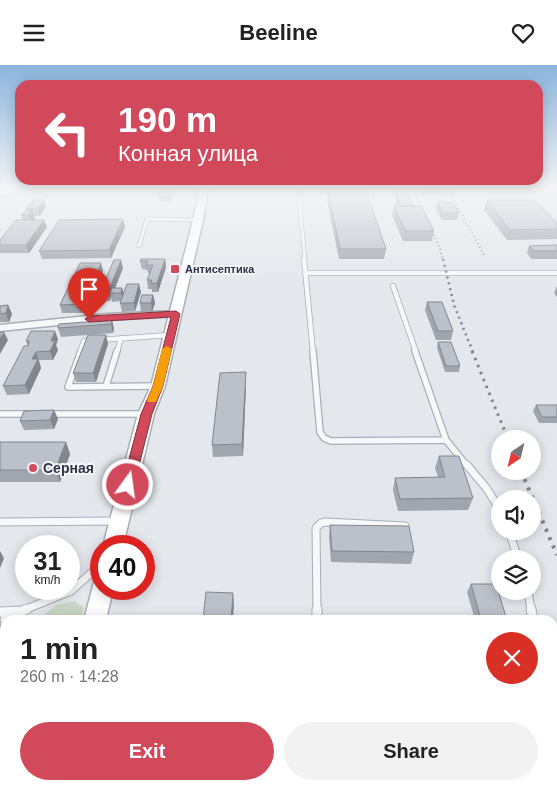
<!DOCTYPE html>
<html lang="en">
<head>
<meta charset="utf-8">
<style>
  :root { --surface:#fff; --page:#f2f2f2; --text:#222; --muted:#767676; --accent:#d1495b }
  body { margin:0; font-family:Arial,sans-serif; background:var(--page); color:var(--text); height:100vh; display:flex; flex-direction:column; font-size:19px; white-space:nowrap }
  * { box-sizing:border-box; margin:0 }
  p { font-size:16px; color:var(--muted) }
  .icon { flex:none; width:28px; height:28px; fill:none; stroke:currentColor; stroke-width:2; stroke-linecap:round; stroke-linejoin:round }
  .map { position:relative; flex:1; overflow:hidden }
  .panel { position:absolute; left:0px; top:550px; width:558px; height:175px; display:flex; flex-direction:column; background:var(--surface); border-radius:15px 15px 0 0; box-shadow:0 2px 12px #0003 }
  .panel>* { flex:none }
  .guide { position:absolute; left:15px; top:15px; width:528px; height:105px; border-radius:15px; box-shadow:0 2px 12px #0003; background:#d1495b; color:#fff; overflow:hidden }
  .needle { width:32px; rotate:215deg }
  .buttons { position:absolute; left:491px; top:365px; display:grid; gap:10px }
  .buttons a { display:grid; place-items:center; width:50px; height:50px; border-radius:50%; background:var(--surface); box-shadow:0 2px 12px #0003; font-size:25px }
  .speed { position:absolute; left:15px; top:470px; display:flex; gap:10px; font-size:25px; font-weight:700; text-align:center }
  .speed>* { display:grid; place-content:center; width:65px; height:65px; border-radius:50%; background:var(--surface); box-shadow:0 2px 12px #0003; line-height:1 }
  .speed small { font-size:12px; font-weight:400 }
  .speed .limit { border:8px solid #d22; background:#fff; color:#111 }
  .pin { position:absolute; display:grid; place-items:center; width:42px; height:42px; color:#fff; margin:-51px -21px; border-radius:50% 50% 50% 0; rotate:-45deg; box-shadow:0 0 5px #0007 }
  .pin .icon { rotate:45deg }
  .me { position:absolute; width:55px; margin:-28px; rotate:14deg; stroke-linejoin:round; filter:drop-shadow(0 0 4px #0008) }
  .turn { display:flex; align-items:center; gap:18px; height:105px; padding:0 20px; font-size:22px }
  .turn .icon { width:65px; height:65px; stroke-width:2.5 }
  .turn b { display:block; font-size:35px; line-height:42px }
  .round { display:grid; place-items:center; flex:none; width:52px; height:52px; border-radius:26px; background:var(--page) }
  .overview { display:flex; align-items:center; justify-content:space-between; height:85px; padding:0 20px }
  h1 { font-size:30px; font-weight:600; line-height:38px }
  .action { display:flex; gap:10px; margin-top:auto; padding:10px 20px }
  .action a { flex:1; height:58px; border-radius:30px; background:var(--accent); color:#fff; font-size:20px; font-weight:600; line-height:58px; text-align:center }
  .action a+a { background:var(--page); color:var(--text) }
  header { display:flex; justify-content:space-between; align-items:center; height:65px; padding:0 20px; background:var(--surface); font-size:22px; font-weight:600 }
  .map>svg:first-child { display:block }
</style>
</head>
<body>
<header><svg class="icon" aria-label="menu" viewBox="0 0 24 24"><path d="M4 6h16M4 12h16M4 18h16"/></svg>Beeline<svg class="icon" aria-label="heart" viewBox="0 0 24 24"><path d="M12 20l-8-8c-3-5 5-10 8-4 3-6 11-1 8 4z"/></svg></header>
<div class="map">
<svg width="557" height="725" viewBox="0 0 557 725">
  <rect width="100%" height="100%" fill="#e4e7ec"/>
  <path fill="#c9d6c5" d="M75,536L84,543L80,555H38L56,540Z"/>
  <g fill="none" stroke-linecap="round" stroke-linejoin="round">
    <defs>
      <path id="lane-far4" d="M298,122L305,195
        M0,129L40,122
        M139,181L147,154L198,155"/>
      <path id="lane-far3" d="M304,194L313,287
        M305,208H557
        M393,221L416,287
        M80,287L84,276L170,270
        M117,287L121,273"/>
      <path id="lane-far2" d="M81,286L68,322L158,321
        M313,286L320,367L324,373L331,376L446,375
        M415,286L446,375L468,402
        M106,321L117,286
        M0,349H29
        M49,349H144"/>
      <path id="lane-far1" d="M467,400L487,424L500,445
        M0,457L117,456
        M509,466L518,494
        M528,526L531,545
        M24,545L71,526L101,499
        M317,545L316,463L321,458L326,457L405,461"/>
      <path id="lane" d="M317,544V555
        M531,544L533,555
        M0,547L22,546
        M5,555L8,547
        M19,555L22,546L27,544
        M5,592V597
        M552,614L557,627
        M318,720V725
        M473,720L474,725"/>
      <path id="street" d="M176,246L179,247V251L107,255L0,266V260L107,249Z"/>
      <path id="secondary" d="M200,122H208L203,155L165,321L154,349L123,481H103L138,349L151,321L193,155Z
        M101,515V524H113L106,555H84L94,517Z
        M42,720H70L69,725H41Z"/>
    </defs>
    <use href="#lane-far4" stroke="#a9aeb7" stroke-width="4.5"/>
    <use href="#lane-far3" stroke="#a9aeb7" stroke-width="6"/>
    <use href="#lane-far2" stroke="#a9aeb7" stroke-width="8"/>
    <use href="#lane-far1" stroke="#a9aeb7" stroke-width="9"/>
    <use href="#lane" stroke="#a9aeb7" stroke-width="11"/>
    <use href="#street" stroke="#a9aeb7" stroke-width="3"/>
    <use href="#secondary" stroke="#a9aeb7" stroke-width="3"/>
    <use href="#lane-far4" stroke="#f7f8fa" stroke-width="3"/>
    <use href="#lane-far3" stroke="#f7f8fa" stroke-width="4.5"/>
    <use href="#lane-far2" stroke="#f7f8fa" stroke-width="5.5"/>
    <use href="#lane-far1" stroke="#f7f8fa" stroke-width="7"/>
    <use href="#lane" stroke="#f7f8fa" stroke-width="9"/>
    <use href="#street" fill="#f7f8fa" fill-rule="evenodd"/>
    <use href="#secondary" fill="#fff" fill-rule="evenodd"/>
    <path stroke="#7d8696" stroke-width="2" stroke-dasharray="1 3" stroke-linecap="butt" d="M412,122L440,184L443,195
      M447,122L484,190"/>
    <path stroke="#7d8696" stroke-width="2.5" stroke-dasharray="2 4" stroke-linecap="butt" d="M443,194L454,240L473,287"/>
    <path stroke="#7d8696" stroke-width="3" stroke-dasharray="2.5 5" stroke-linecap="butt" d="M472,286L508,374"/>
    <path stroke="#7d8696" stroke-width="4" stroke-dasharray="3 6" stroke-linecap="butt" d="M521,406L557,490"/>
  </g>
  <path fill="#a1a5ae" d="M421,122H446L445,130H424Z
    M328,126L386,184L384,194H339L327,136Z
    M160,127L173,132L172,136H159V131Z
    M396,127L413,141L434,166L432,176H403L392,150L394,141H397L395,134Z
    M487,135L557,158V174L507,175L484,145Z
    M437,137L459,147L457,155H442L436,144Z
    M46,142L40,151H34L35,153L34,155H44L47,162L29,188H0V175L22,155L21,150L27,146L26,144Z
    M123,154L125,162L111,193L42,194L39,186Z
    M557,180V194H531L527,188L529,181Z
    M165,194L166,202L158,227H152V224H148L147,215L150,208H148L147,205L142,204L140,196Z
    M101,198L103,206L85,248H62L60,240Z
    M123,203L115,223H122L124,228L141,227L135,246L122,247L120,238L121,236L112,237L111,231L110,236H102L100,227Z
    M557,221V232L554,228Z
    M153,230L155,238L152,247H141L140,238Z
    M427,237L453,266L451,275H436L425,245Z
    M8,240L12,249L9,257H0V241Z
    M112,255L114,264L113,268L61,272L58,263Z
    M106,270L108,279L96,317H76L73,308Z
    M58,274L56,280L58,285L53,295H39L41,303L29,329L7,330L3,321L28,281L26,276Z
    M438,277L460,301L459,307H445L437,283Z
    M246,319L243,391L213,392L212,380Z
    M536,340H557V358H539L533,346Z
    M54,345L58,354L54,364L24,365L20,356Z
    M0,377H66L70,389L60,417H0Z
    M439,391L473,433L468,445L398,446L393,425L395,413L438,412L435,403Z
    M330,460L414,487L411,499L331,497L329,472Z
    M471,519L507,555H475L467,527Z
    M0,560H5V578L0,579Z"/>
  <path fill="#83868d" d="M44,135L46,142L40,151L38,143Z
    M32,146L35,153L31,158L29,150Z
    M123,154L125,162L111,193L109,185Z
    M44,155L47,162L29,188L26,180Z
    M165,194L166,202L158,227L157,218Z
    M121,195L123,203L113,228H110L111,231L110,236L108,227Z
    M101,198L103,206L85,248L83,239Z
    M139,219L141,227L135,246L134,238Z
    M122,223L124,231L123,236L121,228Z
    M153,230L155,238L152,247L151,238Z
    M8,240L12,249L9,257L6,248Z
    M112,255L114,264L113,268L111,259Z
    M55,266L58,274L56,280L58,285L53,295L50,286L51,276Z
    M4,267L8,275L0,289V274Z
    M106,270L108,279L96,317L93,308Z
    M36,287L41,303L29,329L25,320L32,294Z
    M246,307V319L243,391L242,379Z
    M54,345L58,354L54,364L50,355Z
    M66,377L70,389L60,417L55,405Z
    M0,486L4,493L0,503Z
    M233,528L234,539L233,555H231Z"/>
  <path fill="#bbc0ca" stroke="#83868d" d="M328,126H366L386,184H340Z
    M160,127H172L171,131H159Z
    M396,127H407L413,141H401Z
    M33,135H44L38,143L26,144Z
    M487,135H535L557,158V164L510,165Z
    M437,137H452L459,147L444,148Z
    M394,141H421L434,166H405Z
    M25,146H32L29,150H21Z
    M123,154L109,185L39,186L59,155Z
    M16,155H44L26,180H0V175Z
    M557,180V186H534L529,181Z
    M141,194H165L157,218H151L152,215H147L153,200H146L148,196H140Z
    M114,195H121L108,227H100Z
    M80,198H101L83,239L60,240Z
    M127,219H139L134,238H120Z
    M112,223H122L121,228H110Z
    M142,230H153L151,238H140Z
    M427,237H442L453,266H438Z
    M8,240L6,248L0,249V241Z
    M112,255L111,259L58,263L59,259Z
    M31,266H55L51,276H55L50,286L36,287L32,294H38L25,320L3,321L24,281H28L29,276H26Z
    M0,267H4L0,274Z
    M88,270H106L93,308H73Z
    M438,277H451L460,301H446Z
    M246,307L242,379L212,380L220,308Z
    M536,340H557V352H542Z
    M54,345L50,355L20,356L24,346Z
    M0,377H66L55,405H0Z
    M439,391H459L473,433L400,434L395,413L445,412Z
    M330,460L409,461L414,487L332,486Z
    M471,519H496L507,555H481Z
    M206,527L233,528L231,555H203Z
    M0,560H5V570L3,576H0Z
    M552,665L557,678H552Z"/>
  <linearGradient id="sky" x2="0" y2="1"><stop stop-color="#8bb4dd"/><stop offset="0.55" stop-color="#f3f4f6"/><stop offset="1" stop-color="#f3f4f6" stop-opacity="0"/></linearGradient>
  <rect width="557" height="223" fill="url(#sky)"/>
  <path fill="#d1495b" stroke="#882f3b" d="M176,246L180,249L163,321L152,349L134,420L133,424H124L122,420L141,349L153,321L171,252L89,257L85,254L89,251Z"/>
  <path fill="#f59e0b" d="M167,281L172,284L163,321L156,337H148L147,335L153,321L162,284Z"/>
  <g fill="#d1495b" stroke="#f4f6f9" stroke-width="2">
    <rect x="170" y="199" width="10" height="10" rx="2.5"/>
    <circle cx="33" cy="403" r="5"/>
  </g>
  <g text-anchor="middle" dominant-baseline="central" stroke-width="4" stroke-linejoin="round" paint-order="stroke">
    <g font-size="11" font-weight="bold" fill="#2b3445" stroke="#f4f6f9" text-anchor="start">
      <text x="185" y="204">Антисептика</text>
    </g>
    <g font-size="14" font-weight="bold" fill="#2b3445" stroke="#f4f6f9" text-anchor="start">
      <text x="43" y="403">Серная</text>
    </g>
  </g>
</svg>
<div class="buttons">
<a><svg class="needle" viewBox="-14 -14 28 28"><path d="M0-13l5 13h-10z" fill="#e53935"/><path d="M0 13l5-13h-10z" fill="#767676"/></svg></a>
<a><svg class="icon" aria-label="sound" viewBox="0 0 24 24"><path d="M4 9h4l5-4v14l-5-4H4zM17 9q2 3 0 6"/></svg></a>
<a><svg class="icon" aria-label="layers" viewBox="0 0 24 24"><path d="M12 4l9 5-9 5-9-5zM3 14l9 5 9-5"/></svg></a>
</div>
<div class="speed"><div>31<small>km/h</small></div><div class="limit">40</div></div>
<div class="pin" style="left:89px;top:254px;background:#d93025"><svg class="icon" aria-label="arrive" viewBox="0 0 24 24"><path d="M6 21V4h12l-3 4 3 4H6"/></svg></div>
<svg class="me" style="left:128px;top:420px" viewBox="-20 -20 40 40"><circle r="17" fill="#d1495b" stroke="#fff" stroke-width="3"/><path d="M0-11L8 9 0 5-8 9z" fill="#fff"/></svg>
<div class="guide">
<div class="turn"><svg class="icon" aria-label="left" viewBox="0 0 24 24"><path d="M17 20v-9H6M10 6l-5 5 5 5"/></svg><div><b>190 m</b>Конная улица</div></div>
</div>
<section class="panel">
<div class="overview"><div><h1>1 min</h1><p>260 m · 14:28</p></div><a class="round" style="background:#d93025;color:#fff"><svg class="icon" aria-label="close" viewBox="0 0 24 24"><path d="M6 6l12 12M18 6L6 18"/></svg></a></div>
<div class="action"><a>Exit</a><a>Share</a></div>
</section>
</div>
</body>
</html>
